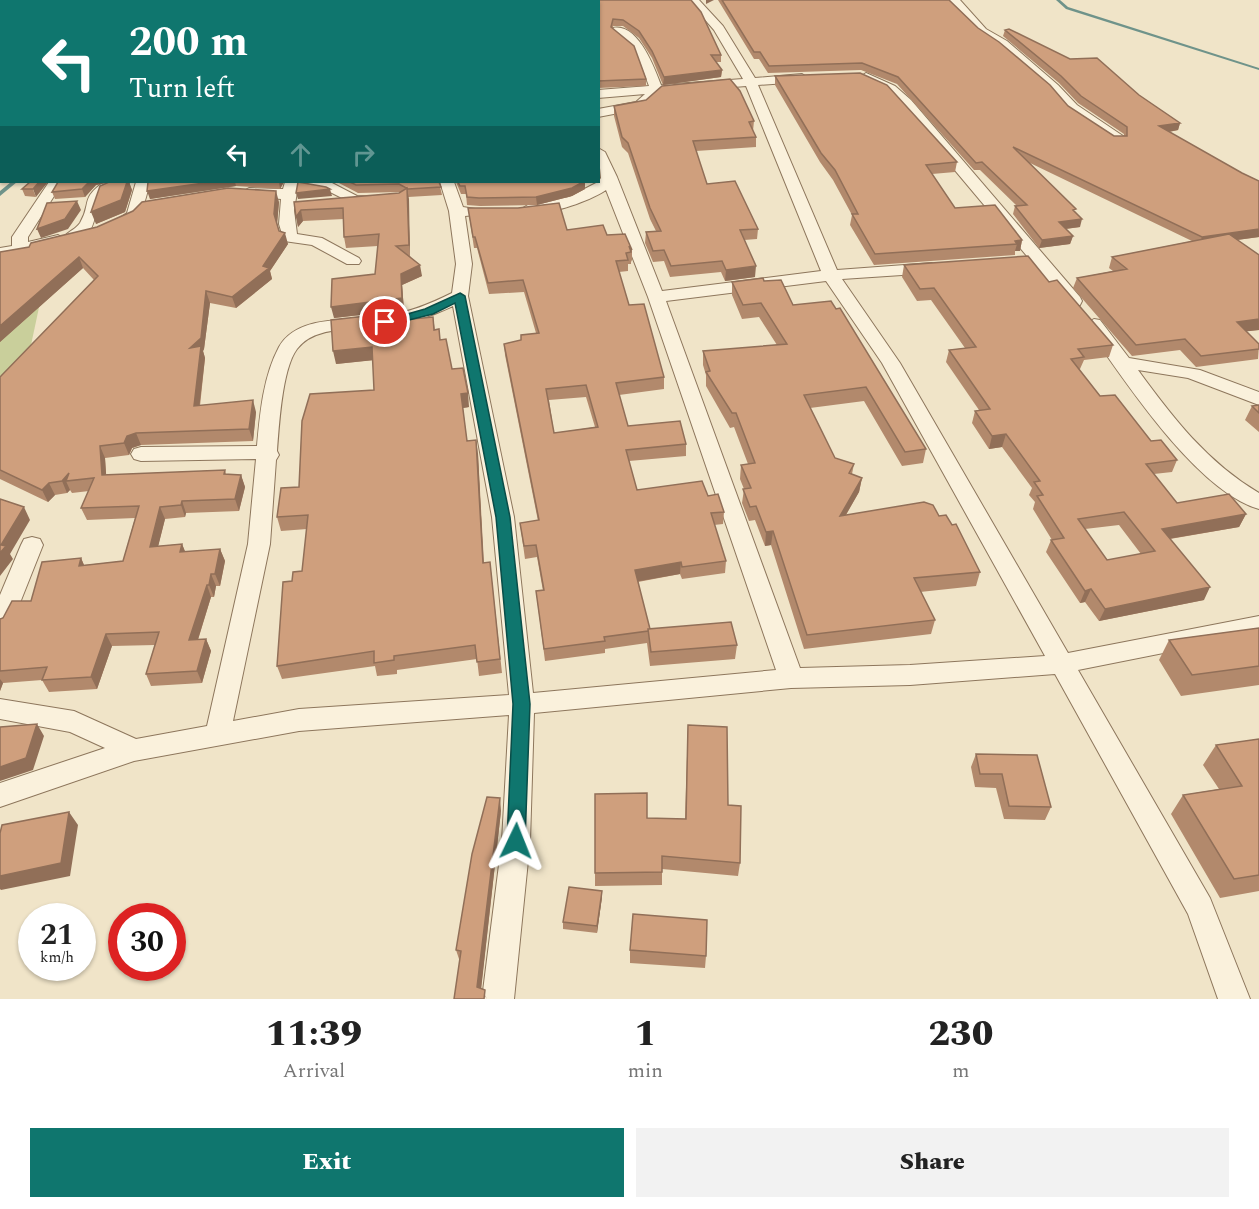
<!DOCTYPE html>
<html lang="en">
<head>
<meta charset="utf-8">
<style>
  :root { --surface:#fff; --page:#f2f2f2; --text:#222; --muted:#767676; --accent:#0f766e }
  body { margin:0; font-family:Spectral,serif; background:var(--page); color:var(--text); height:100vh; display:flex; flex-direction:column; font-size:22px; white-space:nowrap }
  * { box-sizing:border-box; margin:0 }
  p { font-size:20px; color:var(--muted) }
  .icon { flex:none; width:33px; height:33px; fill:none; stroke:currentColor; stroke-width:2; stroke-linecap:round; stroke-linejoin:round }
  .map { position:relative; height:999px; overflow:hidden }
  .sheet { display:flex; flex-direction:column; background:var(--surface); flex:1 }
  .sheet>* { flex:none }
  .guide { position:absolute; left:0px; top:0px; width:600px; height:183px; box-shadow:0 2px 4px #0004; background:#0f766e; color:#fff; overflow:hidden }
  .speed { position:absolute; left:18px; top:903px; display:flex; gap:12px; font-size:30px; font-weight:700; text-align:center }
  .speed>* { display:grid; place-content:center; width:78px; height:78px; border-radius:50%; background:var(--surface); box-shadow:0 2px 4px #0004; line-height:1 }
  .speed small { font-size:15px; font-weight:400 }
  .speed .limit { border:9px solid #d22; background:#fff; color:#111 }
  .pin { position:absolute; display:grid; place-items:center; width:51px; height:51px; color:#fff; margin:-26px; border:3px solid #fff; border-radius:50%; box-shadow:0 2px 6px #0007 }
  .me { position:absolute; width:66px; margin:-33px; rotate:2deg; stroke-linejoin:round; filter:drop-shadow(0 0 4px #0008) }
  .turn { display:flex; align-items:center; gap:21px; height:126px; padding:0 30px; font-size:27px }
  .turn .icon { width:78px; height:78px; stroke-width:2.5 }
  .turn b { display:block; font-size:42px; line-height:51px }
  .lanes { display:flex; align-items:center; height:57px; padding:0 30px; background:#0003; justify-content:center; gap:30px; direction:ltr }
  .lanes .off { opacity:.35 }
  .eta { display:flex; justify-content:space-evenly; align-items:center; height:102px; text-align:center }
  .eta b { font-size:36px; font-weight:800; line-height:42px }
  .button { display:flex; gap:12px; margin-top:auto; padding:12px 30px }
  .button a { flex:1; height:69px; border-radius:0px; background:var(--accent); color:#fff; font-size:24px; font-weight:800; line-height:69px; text-align:center }
  .button a+a { background:var(--page); color:var(--text) }
  .map>svg:first-child { display:block }
</style>
</head>
<body>
<div class="map">
<svg width="1259" height="999" viewBox="0 0 1259 999">
  <rect width="100%" height="100%" fill="#f0e4c8"/>
  <path fill="#c9cf9b" d="M0,253L44,284L31,345L0,394Z"/>
  <g fill="none" stroke-linecap="round" stroke-linejoin="round">
    <path fill="#6f938a" fill-rule="evenodd" d="M0,0H4V2H2V21L0,20Z
      M1056,0H1060L1068,7L1259,68V70L1066,9Z
      M0,91H2V95H0Z
      M0,163H2V167H0Z
      M11,182H17L0,196V191Z"/>
    <defs>
      <path id="street" d="M688,0H699L723,26L755,78L802,74L808,78L802,82L758,85L837,270L932,263L940,268L932,273L842,279L900,363L1068,653L1259,616V634L1078,670L1210,898L1250,999H1218L1188,914L1055,674L910,685L791,688L534,713L530,841L514,999H482L502,841L509,715L299,731L134,761L0,807V783L105,748L70,732L0,719V699L74,711L136,739L207,726L248,544L256,459L141,461L134,459L131,454L134,449L141,447L257,446C260,414 263,377 279,347C299,312 353,323 387,316C410,312 430,304 452,293L456,264L449,211L440,182H454L463,207L475,209L478,212L475,215L465,216L472,264L468,296L514,517L533,693L776,670L648,297L606,190C592,200 536,222 523,208L531,203L569,197L598,182L601,178L598,148L605,152L617,177L662,291L821,271L746,86L662,93L645,108L598,117V109L636,102L645,94L598,98V90L649,86L636,52L613,32V28C638,23 654,67 661,85L743,79L714,30ZM826,281L882,363L1045,656L910,665L800,668L666,301ZM453,306L492,517L509,695L299,709L233,721L270,544L276,460L279,455L277,451C279,426 282,369 297,349C316,324 356,331 384,327C407,324 432,316 453,306Z
        M949,0H960L986,29L1007,41L1058,85L1077,105L1123,136V142H1113L1067,111L1050,91L999,47L978,33Z
        M866,73L895,86L911,100L1080,297L1082,301L1080,305H1068L901,106L887,92L862,80L860,77Z
        M49,182H63L28,237V242L58,235L66,240L64,243L0,258V248L12,246V237Z
        M104,182H128L129,184L127,187C118,189 111,189 104,195C92,206 99,247 67,239L65,236C69,231 76,229 80,223C92,202 80,199 104,182Z
        M136,182H150C145,201 139,236 112,229L109,226L127,213Z
        M285,182L332,183L357,196L380,197L382,200L380,203L354,204L328,191L298,186L294,210L297,234L322,238L359,258L361,261L359,264H347L312,245L284,241L279,224L281,199L249,196L242,192L249,188L283,189Z
        M1094,319L1100,320L1129,358L1200,370L1259,392V405L1188,378L1138,370C1173,418 1207,462 1259,493V509C1196,491 1122,377 1085,324Z
        M32,537L40,539L43,545L12,623L8,629L0,632V595L21,545L24,539Z"/>
    </defs>
    <use href="#street" stroke="#8d765c" stroke-width="2"/>
    <use href="#street" fill="#faf1dc" fill-rule="evenodd"/>
  </g>
  <path fill="#b2896c" fill-rule="evenodd" d="M691,0L721,55V62H716L722,70L721,77L663,85L652,58L639,38L623,26H613V28L646,79V86L598,88V2Z
    M718,0H949L978,28L1068,106L1114,136H1124V134L1078,103L1059,83L1003,36L1005,30L1139,95L1180,123L1178,130L1169,132L1242,173L1259,181V237L1237,240L1259,255V330L1246,331L1259,344L1258,359L1196,367L1180,350L1132,356L1073,288L1077,278L1113,271L1109,268L1112,257L1192,241L1030,163L1075,213L1080,227L1066,229L1073,236L1070,244L1039,248L1013,214L1015,206H1017L980,170H974L897,84L861,70L768,73L759,59H754Z
    M775,76L957,162L955,172L932,174L955,208L1022,240L1020,251H1015V255L874,265L850,225L852,215L833,180L820,162L775,85Z
    M614,106L754,121L753,131L756,137V147L696,151L707,184L758,229L757,239L744,240L755,277L725,281L721,272L670,277L664,261L653,262L645,243L646,232L656,231L650,219L628,153L622,147L614,116Z
    M30,182L36,197L25,196L22,189Z
    M58,182H129L132,190L125,212L96,224L108,182L96,185L85,197L55,199L52,192Z
    M148,182H284L280,189L236,186L150,199Z
    M330,182H439L442,195L408,197L410,256L422,276L402,285L404,310L334,318L375,274L378,246L346,248L344,237V219L303,221L298,227L294,202L399,193L401,192L358,193L337,182Z
    M456,182H585V189L572,196L537,205L480,206L467,205L466,194H461Z
    M279,202L277,223L279,231L288,244L270,271L272,279L236,308L210,303L204,349L203,351L205,358L200,406L256,412L253,441L141,445L132,448L129,455L105,458L106,475L225,470L226,474L241,475L245,487L239,511L186,513L185,517L165,519L158,546L182,544L185,552L220,549L225,561L220,586H216L214,597H211L198,640L206,639L211,651L202,683L151,686L146,674L155,645L112,646L97,689L49,692L42,680L3,683L0,691V619L31,601L81,558L84,565L123,561L135,518L87,520L81,508L89,491L72,493L70,490L67,493L55,495L48,502L0,479V377L94,280L83,268L0,342V252L29,247Z
    M468,208L567,230L607,235L625,234L632,250V262L631,260V264H628V271L619,272L629,305L664,377V389L619,395L628,426L686,444V456L629,461L637,490L708,496L724,512L723,524L714,525L726,561L725,573L682,579L680,574L638,582L650,629L737,645L735,659L650,666L647,643L605,649V653L545,661L536,591H543L537,557L525,559L520,523L538,521L505,355L504,344L521,340L536,333L524,292L489,294L477,248H474ZM586,397L595,427L554,433L549,400Z
    M904,265L1049,282L1113,345L1109,357L1084,360L1080,369H1079L1100,396L1151,441L1177,460L1172,472L1154,474L1177,503L1246,514L1239,527L1170,539L1204,600L1099,621L1085,602L1080,603L1046,552L1051,540H1052L1033,509L1035,502L1029,495L1032,488L1002,447L989,449L972,423L975,411L979,410L946,362L949,350L965,348L931,300L917,301L902,277ZM1119,525L1141,554L1107,560L1085,529Z
    M764,281L793,305L926,449L923,463L902,466L864,401L810,408L835,458L854,464L852,474L862,478L859,492L846,515L939,516L980,572L976,586L920,592L935,620L931,634L804,649L771,545L765,546L755,520L749,521L742,503L744,489L740,479L741,465L748,464L734,427L730,428L706,386V375L703,365V351L777,345L759,317L742,319L732,295V282Z
    M433,317L435,330L441,340L452,369L469,407L463,408L467,441L478,454L484,563L490,562L502,673L479,676L477,659L397,670V674L377,676L375,666L282,679L277,666L292,581L302,571L307,529L281,531L277,517L374,390L373,360L336,364L403,320Z
    M1259,405V432L1245,420L1252,406Z
    M1259,628V685L1181,696L1159,660L1169,640Z
    M688,725L728,805L740,863L738,876L662,869V885L595,886V873L647,818L685,819Z
    M1259,739V891L1220,898L1171,814L1183,795L1219,789L1203,765L1216,745Z
    M976,754L1051,807L1045,820L1004,819L996,788L975,787L971,767Z
    M501,811L481,988L487,999L460,962L456,950Z
    M602,891V897L597,933L563,929V922Z
    M630,950L706,956L705,968L630,963Z"/>
  <path fill="#916f58" d="M706,0H714L706,4Z
    M722,70L721,77L663,85L664,77Z
    M1180,123L1178,130L1157,134L1159,126Z
    M39,182H48L36,197L33,189Z
    M89,182H112L96,185L85,197L82,189Z
    M127,182H129L132,190L125,212L96,224L91,212Z
    M211,182H235L236,186L150,199L147,191Z
    M279,182H284L280,189Z
    M583,182H585V189L572,196L537,205L536,197Z
    M407,188L409,199L410,256L409,245Z
    M330,189L332,196L298,199L296,193Z
    M276,191L279,202L277,225L274,214Z
    M77,201L81,210L68,229L41,238L37,229Z
    M301,210L303,221L298,227L296,217Z
    M1082,219L1080,227L1056,230L1059,222Z
    M1259,229V237L1199,245L1202,237Z
    M285,233L288,244L270,271L272,279L236,308L232,297L263,266Z
    M1073,236L1070,244L1039,248L1042,240Z
    M1022,240L1020,251H1015L1017,244L1015,241Z
    M79,257L83,268L0,342V326Z
    M420,265L422,276L402,285L404,310L334,318L331,307Z
    M756,266L755,277L725,281L726,270Z
    M206,291L210,303L204,349L203,351L205,358L198,418L194,406L190,348Z
    M1259,319V330L1232,333L1237,322Z
    M372,347L375,360L336,364L333,351Z
    M468,393L469,407L463,408L461,394Z
    M253,400L256,412L253,441L249,429Z
    M136,433L141,445L132,448L129,455L124,443L127,436Z
    M1006,434L1002,447L989,449L992,436Z
    M476,440L478,454L484,577L483,563Z
    M100,446L105,458L107,487L102,475Z
    M69,473L66,481L70,490L67,493L62,481Z
    M241,475L245,487L239,511L235,499Z
    M862,478L859,492L837,530L840,516Z
    M49,483L55,495L48,502L42,490Z
    M182,501L186,513L185,517L181,505Z
    M24,507L30,520L10,554L13,559L0,576V553L1,545Z
    M160,507L165,519L155,559L150,547Z
    M1246,514L1239,527L1156,541L1162,529Z
    M773,531L771,545L765,546L766,532Z
    M182,544L187,556L180,552Z
    M220,549L225,561L220,586L215,574Z
    M81,558L86,570L79,566Z
    M681,562L680,574L634,582L635,570Z
    M211,574L216,586L214,597L209,585Z
    M207,585L211,597L194,652L189,640Z
    M1210,587L1204,600L1099,621L1105,609Z
    M1091,589L1085,602L1080,603L1085,591Z
    M106,634L112,646L97,689L91,677Z
    M206,639L211,651L202,683L197,671Z
    M0,679L3,683L0,691Z
    M37,724L44,736L33,770L0,781V767Z
    M500,798L501,811L480,999L477,987Z
    M69,812L78,825L70,876L1,890L0,889V876Z
    M602,891V897L597,933V926Z"/>
  <path fill="#cf9f7d" stroke="#916f58" stroke-width="1.5" fill-rule="evenodd" d="M70,0H691L701,12L721,55H711L722,70L664,77L652,51L639,31L623,20L613,19L611,27L634,46L646,79L598,81V2H69Z
    M722,0H949L978,28L999,42L1050,85L1068,106L1114,136H1127V127L1081,96L1061,76L1005,30L1009,29L1070,59L1097,58L1139,95L1180,123L1159,126L1242,173L1259,181V229L1202,237L1013,147L1076,209L1073,210L1082,219L1059,222L1073,236L1042,240L1015,206L1027,205L982,162L976,163L898,77L862,63L769,66L760,52H754Z
    M860,73L887,85L957,162L926,165L955,208L995,205L1022,240L1015,241L1017,244L875,254L852,214H858L835,170L821,153L775,76Z
    M730,79L740,91L754,121L749,122L756,137L693,141L707,184L735,181L758,229L740,230L756,266L726,270L722,261L671,266L664,250L653,251L646,232L661,231L650,208L628,143L622,137L614,106L646,100L662,86Z
    M30,182H39L33,189H22Z
    M58,182H89L82,189L52,192Z
    M109,182H127L121,200L91,212L100,186Z
    M148,182H211L147,191Z
    M298,182L326,187L330,189L296,193Z
    M350,182H439L441,187L408,189L399,184L356,185Z
    M458,182H583L572,188L536,197L479,198L467,197L465,186H460Z
    M228,188L276,191L274,214L279,231L285,233L263,266L269,268L232,297L206,291L201,338L190,348L201,346L194,406L253,400L249,429L136,433L127,436L124,443L100,446L102,475L225,470L224,474L241,475L235,499L182,501L181,505L160,507L150,547L182,544L180,552L220,549L215,574H211L209,585H207L189,640L206,639L197,671L146,674L159,632L106,634L91,677L42,680L47,667L0,671V619L3,618L12,601H31L42,562L81,558L79,566L123,561L139,506L81,508L94,478L66,481L69,473L62,481L49,483L42,490L0,470V377L98,276L79,257L0,326V252L29,247L31,243L97,227L133,211L142,202Z
    M407,188L409,245L396,246L420,265L401,274L402,298L331,307L332,279L375,274L379,234L344,237L343,208L301,210L296,217L294,202L399,193Z
    M77,201L65,219L37,229L47,203Z
    M559,203L567,230L603,225L607,235L625,234L632,250L629,246L631,252L626,253L628,260L616,261L629,305L644,304L664,377L616,383L628,426L680,421L686,444L626,450L637,490L702,481L708,496L718,494L724,512L711,513L726,561L682,567L681,562L635,570L650,629H648V631L604,637L605,641L544,649L536,591L544,590L536,545L524,546L520,523L539,520L504,344L521,340V335L539,333L523,280L488,283L475,237H473L468,208H518ZM586,385L598,427L554,433L546,389Z
    M1229,234L1259,255V319L1237,322L1259,344V349L1201,356L1185,339L1136,345L1077,278L1127,269L1112,257Z
    M1028,256L1049,282L1057,280L1113,345L1078,349L1084,357L1071,359L1100,396L1115,395L1151,441L1161,440L1177,460L1146,464L1177,503L1229,494L1246,514L1162,529L1210,587L1105,609L1091,589L1085,591L1051,540L1064,538L1037,496L1043,495L1034,482L1040,481L1006,434L992,436L975,411L990,409L949,350L976,347L934,288L920,289L904,265ZM1124,512L1155,551L1107,560L1078,519Z
    M763,278L764,281L781,280L793,305L831,301L836,309L840,308L926,449L905,452L866,387L804,395L835,458L854,464L849,473L862,478L840,516L924,502L933,505L939,516L946,515L952,525L956,524L980,572L914,578L935,620L807,635L773,531L766,532L756,506L750,507L743,489L751,488L741,465L755,463L736,413H732L706,372L710,371L703,351L787,344L761,303L743,305L732,282Z
    M402,312L403,320L433,317L434,330L439,329L440,340L446,339L452,369L463,368L468,393L461,394L467,441L476,440L483,563L490,562L500,659L477,662L475,645L394,656V660L374,663V651L277,666L283,582L292,581L293,572L302,571L308,515L277,517L281,488L299,487L302,421L310,394L374,390L372,347L333,351L331,320Z
    M1259,405V413L1252,406Z
    M0,499L24,507L1,545L6,546L0,553Z
    M731,622L737,645L651,652L648,629Z
    M1259,628V666L1192,675L1169,640Z
    M37,724L26,758L0,767V727Z
    M688,725L727,727L728,805L741,806L740,863L662,856V872L595,873V794L647,793V818L686,819Z
    M1259,739V875L1234,879L1183,795L1242,786L1216,745Z
    M976,754L1037,755L1051,807L1009,806L1002,774H980Z
    M487,797L500,798L477,987L485,990L484,999H454L461,951L456,950L472,854Z
    M69,812L61,863L0,876V833L2,825Z
    M569,887L602,891L597,926L563,922Z
    M633,914L707,920L706,956L630,950Z"/>
  <path fill="#0f766e" stroke="#0a4d48" stroke-width="1.5" d="M460,293L465,296L510,517L530,704L525,841L522,847L516,849L509,847L507,841L513,704L496,517L455,303L433,314L385,326L379,322L425,309Z"/>
</svg>
<div class="speed"><div>21<small>km/h</small></div><div class="limit">30</div></div>
<div class="pin" style="left:385px;top:322px;background:#d93025"><svg class="icon" aria-label="arrive" viewBox="0 0 24 24"><path d="M6 21V4h12l-3 4 3 4H6"/></svg></div>
<svg class="me" style="left:516px;top:841px" viewBox="-20 -20 40 40"><path d="M0-17L14 15 0 8-14 15z" fill="#0f766e" stroke="#fff" stroke-width="4"/></svg>
<div class="guide">
<div class="turn"><svg class="icon" aria-label="left" viewBox="0 0 24 24"><path d="M17 20v-9H6M10 6l-5 5 5 5"/></svg><div><b>200 m</b>Turn left</div></div>
<div class="lanes"><svg class="icon" aria-label="left" viewBox="0 0 24 24"><path d="M17 20v-9H6M10 6l-5 5 5 5"/></svg><svg class="icon off" aria-label="ahead" viewBox="0 0 24 24"><path d="M12 20V5M6 11l6-6 6 6"/></svg><svg class="icon off" aria-label="right" viewBox="0 0 24 24"><path d="M7 20v-9h11M14 6l5 5-5 5"/></svg></div>
</div>
</div>
<section class="sheet">
<div class="eta">
<div><b>11:39</b><p>Arrival</p></div>
<div><b>1</b><p>min</p></div>
<div><b>230</b><p>m</p></div>
</div>
<div class="button"><a>Exit</a><a>Share</a></div>
</section>
</body>
</html>
